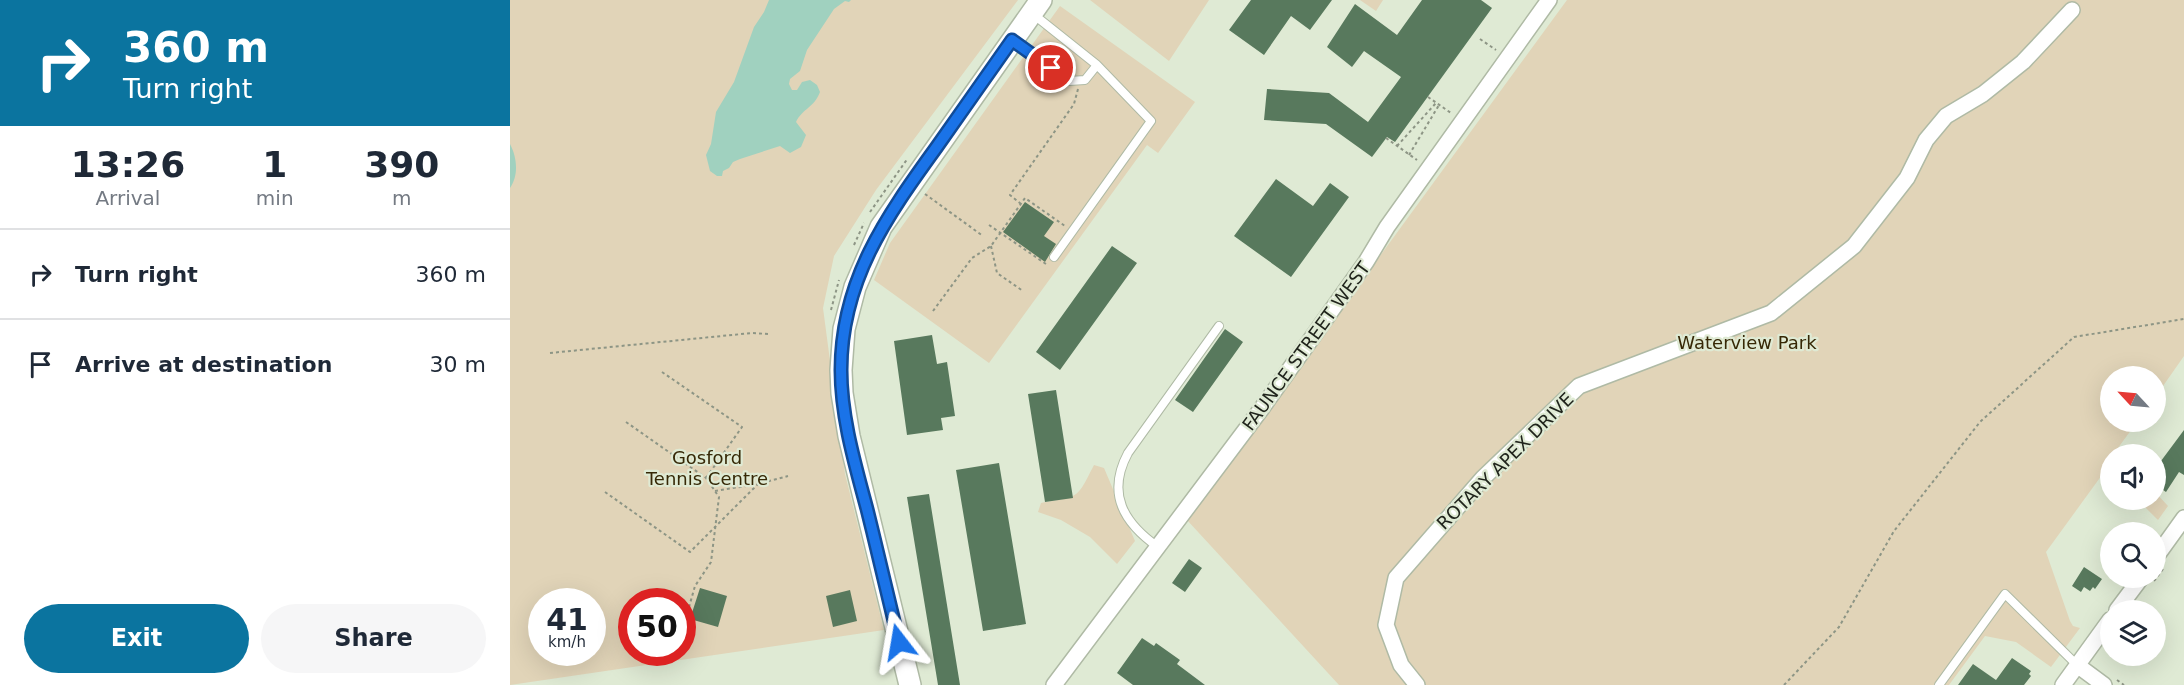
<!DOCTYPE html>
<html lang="en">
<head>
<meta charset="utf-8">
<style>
  :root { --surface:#fff; --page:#f6f6f7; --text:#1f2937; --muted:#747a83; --line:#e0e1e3; --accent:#0b749f }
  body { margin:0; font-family:"DejaVu Sans",sans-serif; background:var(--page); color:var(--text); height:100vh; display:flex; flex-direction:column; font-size:22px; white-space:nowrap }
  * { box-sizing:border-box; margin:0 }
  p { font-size:20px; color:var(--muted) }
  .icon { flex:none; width:33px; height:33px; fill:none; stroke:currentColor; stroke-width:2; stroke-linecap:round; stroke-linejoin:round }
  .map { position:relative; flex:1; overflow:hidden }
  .side { display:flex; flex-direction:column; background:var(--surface); width:510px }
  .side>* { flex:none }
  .hud { background:#0b749f; color:#fff; overflow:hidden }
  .needle { width:39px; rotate:296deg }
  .controls { position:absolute; left:1590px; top:366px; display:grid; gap:12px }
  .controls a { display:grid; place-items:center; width:66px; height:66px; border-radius:50%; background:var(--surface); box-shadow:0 6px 24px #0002; font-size:30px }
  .speed { position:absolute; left:18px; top:588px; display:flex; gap:12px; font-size:30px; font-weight:700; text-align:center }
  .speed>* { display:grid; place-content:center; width:78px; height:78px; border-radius:50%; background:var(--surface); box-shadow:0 6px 24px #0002; line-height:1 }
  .speed small { font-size:15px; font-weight:400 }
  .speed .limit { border:9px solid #d22; background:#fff; color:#111 }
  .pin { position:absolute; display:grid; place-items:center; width:51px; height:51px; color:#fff; margin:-26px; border:3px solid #fff; border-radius:50%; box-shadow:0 2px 6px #0007 }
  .me { position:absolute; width:66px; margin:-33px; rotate:346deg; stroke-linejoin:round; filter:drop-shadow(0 0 4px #0008) }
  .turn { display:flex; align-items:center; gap:21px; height:126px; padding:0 24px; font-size:27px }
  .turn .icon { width:78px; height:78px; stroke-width:2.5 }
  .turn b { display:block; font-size:42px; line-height:51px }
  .eta { display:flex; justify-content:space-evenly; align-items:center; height:102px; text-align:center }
  .eta b { font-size:36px; font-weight:800; line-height:42px }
  .action { display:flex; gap:12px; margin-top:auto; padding:12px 24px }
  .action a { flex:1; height:69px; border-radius:36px; background:var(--accent); color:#fff; font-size:24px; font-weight:800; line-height:69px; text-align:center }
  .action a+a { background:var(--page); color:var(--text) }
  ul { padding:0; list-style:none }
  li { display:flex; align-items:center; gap:18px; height:90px; padding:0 24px; border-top:2px solid var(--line) }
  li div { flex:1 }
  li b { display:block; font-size:22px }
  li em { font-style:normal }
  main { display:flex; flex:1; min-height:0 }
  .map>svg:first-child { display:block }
</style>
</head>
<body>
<main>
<section class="side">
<div class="hud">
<div class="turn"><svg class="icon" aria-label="right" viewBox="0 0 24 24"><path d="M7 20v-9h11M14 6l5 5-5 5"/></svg><div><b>360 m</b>Turn right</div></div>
</div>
<div class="eta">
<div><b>13:26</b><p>Arrival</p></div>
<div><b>1</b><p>min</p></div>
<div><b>390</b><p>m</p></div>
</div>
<ul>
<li><svg class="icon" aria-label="right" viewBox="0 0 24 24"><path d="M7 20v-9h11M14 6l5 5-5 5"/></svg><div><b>Turn right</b></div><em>360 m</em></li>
<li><svg class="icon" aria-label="arrive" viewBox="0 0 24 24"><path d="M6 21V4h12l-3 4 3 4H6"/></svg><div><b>Arrive at destination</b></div><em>30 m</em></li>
</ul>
<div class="action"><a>Exit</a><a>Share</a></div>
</section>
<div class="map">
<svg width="1674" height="685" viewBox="0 0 1674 685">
  <rect width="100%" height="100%" fill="#dfead4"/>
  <path fill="#e1d4b8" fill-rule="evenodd" d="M0,0H508L366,190L324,256L313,308L335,474L374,630L0,685ZM32,602H82V652H32ZM122,602H172V652H122Z
    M580,0H699L659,61Z
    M850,0H873L866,11Z
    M1057,0H1674V356L1646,396V376H1600V422H1627L1605,452L1607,454H1600V471L1597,468L1536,552L1560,621L1563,626L1570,628L1541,667L1506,642L1475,636L1439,685H829L677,520Z
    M550,6L685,102L648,153L637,145L479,363L364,280L380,243Z
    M584,465L594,468L625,541L607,564L580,537L551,520L528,512L531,503C570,496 566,500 584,465Z
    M1646,493L1658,506L1648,520L1628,500H1646Z"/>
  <path fill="#a0d1bf" d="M259,0H341L339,2L335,1L324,9L297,50L290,71L280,79L279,84L282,90H287L292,82L300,80L307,85L310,92C304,108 293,108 286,122L296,135L291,147L280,153L270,146L230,159L223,162L219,168L213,171L212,176H207L200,171L196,155L201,144L206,112L224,82L244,27L254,12Z
    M0,144C7,157 9,175 0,188Z"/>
  <path fill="#58795d" d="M741,0H822L800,30L781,16L754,55L719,30Z
    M912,0H971L982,8L885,142L877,137L862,157L816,124L754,120L757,89L819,93L858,122L891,77L854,51L842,67L817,47L845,4L887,35Z
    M766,179L803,206L820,183L839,197L781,277L724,236Z
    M515,202L544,222L534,236L546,244L535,262L493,232Z
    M602,246L627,263L550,370L526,352Z
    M715,329L733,342L683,412L665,400Z
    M422,335L427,364L437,362L445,416L431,418L433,430L397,435L384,341Z
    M546,390L563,498L535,502L518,394Z
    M1674,430V475L1669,472L1656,492L1646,485V457L1651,461Z
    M489,463L516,624L473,631L446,470Z
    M419,494L450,685H428L397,497Z
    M679,559L692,568L675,592L662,583Z
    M1574,567L1592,579L1585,589L1583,587L1580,591L1574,587L1571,592L1562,586Z
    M190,588L217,596L208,627L180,619Z
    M340,590L347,621L323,627L316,596Z
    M632,638L644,646L646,643L670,660L667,664L695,685H623L607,673Z
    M1502,658L1521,671L1519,674L1521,676L1514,685H1448L1463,664L1486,680Z"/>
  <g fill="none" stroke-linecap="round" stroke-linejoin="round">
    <defs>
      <path id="lane" d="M503,41L559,81L575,80L587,65L523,14
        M544,257L641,121L587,65
        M648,547C614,523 596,494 618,453L709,326
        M1429,685L1495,594L1567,665"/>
      <path id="street" d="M1646,557L1674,518
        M1607,610L1631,578
        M1567,665L1594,685
        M544,685L752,408L856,262L877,227L1039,0
        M907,685L891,665L876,625L886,578L973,478L1069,386L1261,313L1344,246L1397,178L1416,140L1436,116L1473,94L1513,62L1562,10
        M1553,685L1600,620"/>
      <path id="secondary" d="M400,685L339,436L332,393L331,370L334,329L345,287L371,227L531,0"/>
    </defs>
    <use href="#lane" stroke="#afbaa5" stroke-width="10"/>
    <use href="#street" stroke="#afbaa5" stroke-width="18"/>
    <use href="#secondary" stroke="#afbaa5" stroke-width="24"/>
    <path stroke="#8d9585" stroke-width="2" stroke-dasharray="3 3" stroke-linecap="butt" d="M970,39L986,50
      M918,97L941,113
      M876,138L907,160
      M887,146L926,103
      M899,155L929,105
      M415,194L473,236
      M511,204L500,195L564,104L568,89
      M360,212L398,158
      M479,225L536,264
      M344,245L354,223
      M481,246L487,273L513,291
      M321,310L329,280
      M423,311L462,258L481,246L515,198L555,226
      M40,353L242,333L258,334
      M152,372L232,427L196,478
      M116,422L196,478L209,497L201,562L185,586L177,614
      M205,491L248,484L278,476
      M95,492L180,552L248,484
      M1644,581L1653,569
      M1607,680L1614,685
      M1274,685L1329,627L1384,531L1470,422L1564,337L1674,319"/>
    <use href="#lane" stroke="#fff" stroke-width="8"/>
    <use href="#street" stroke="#fff" stroke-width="15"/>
    <use href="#secondary" stroke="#fff" stroke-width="21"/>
  </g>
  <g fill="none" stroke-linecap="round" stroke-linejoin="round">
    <defs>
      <path id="route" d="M389,642C378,597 368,553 357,509C345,464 331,417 331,370C331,281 376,217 426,148C451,112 477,76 502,40L541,68"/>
    </defs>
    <use href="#route" stroke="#114b97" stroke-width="15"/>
    <use href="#route" stroke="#1a73e8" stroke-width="10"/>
  </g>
  <g text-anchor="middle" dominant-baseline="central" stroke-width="4.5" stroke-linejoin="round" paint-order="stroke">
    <g font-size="18" fill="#362806" stroke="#dfead4">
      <text x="1237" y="342">Waterview Park</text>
      <text x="197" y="457">Gosford<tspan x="197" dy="21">Tennis Centre</tspan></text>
    </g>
    <g font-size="18" fill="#20241c" stroke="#dfead4">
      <text transform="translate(796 346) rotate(-54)">FAUNCE STREET WEST</text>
      <text transform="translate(995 461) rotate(-45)">ROTARY APEX DRIVE</text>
    </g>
  </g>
</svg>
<div class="controls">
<a><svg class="needle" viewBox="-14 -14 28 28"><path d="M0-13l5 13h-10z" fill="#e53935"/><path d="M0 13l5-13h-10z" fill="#747a83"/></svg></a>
<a><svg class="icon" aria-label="sound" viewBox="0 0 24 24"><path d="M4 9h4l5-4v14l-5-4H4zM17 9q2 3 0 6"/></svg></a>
<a><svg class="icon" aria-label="search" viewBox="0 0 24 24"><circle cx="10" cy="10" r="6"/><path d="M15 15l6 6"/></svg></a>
<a><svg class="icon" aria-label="layers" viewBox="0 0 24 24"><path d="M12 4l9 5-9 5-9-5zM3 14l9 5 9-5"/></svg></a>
</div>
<div class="speed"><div>41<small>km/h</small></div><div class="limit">50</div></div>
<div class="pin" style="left:541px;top:68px;background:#d93025"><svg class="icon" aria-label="arrive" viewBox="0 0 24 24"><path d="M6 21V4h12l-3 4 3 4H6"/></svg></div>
<svg class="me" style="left:389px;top:642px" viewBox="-20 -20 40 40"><path d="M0-17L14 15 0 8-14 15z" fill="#1a73e8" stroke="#fff" stroke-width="4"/></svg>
</div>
</main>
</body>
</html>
